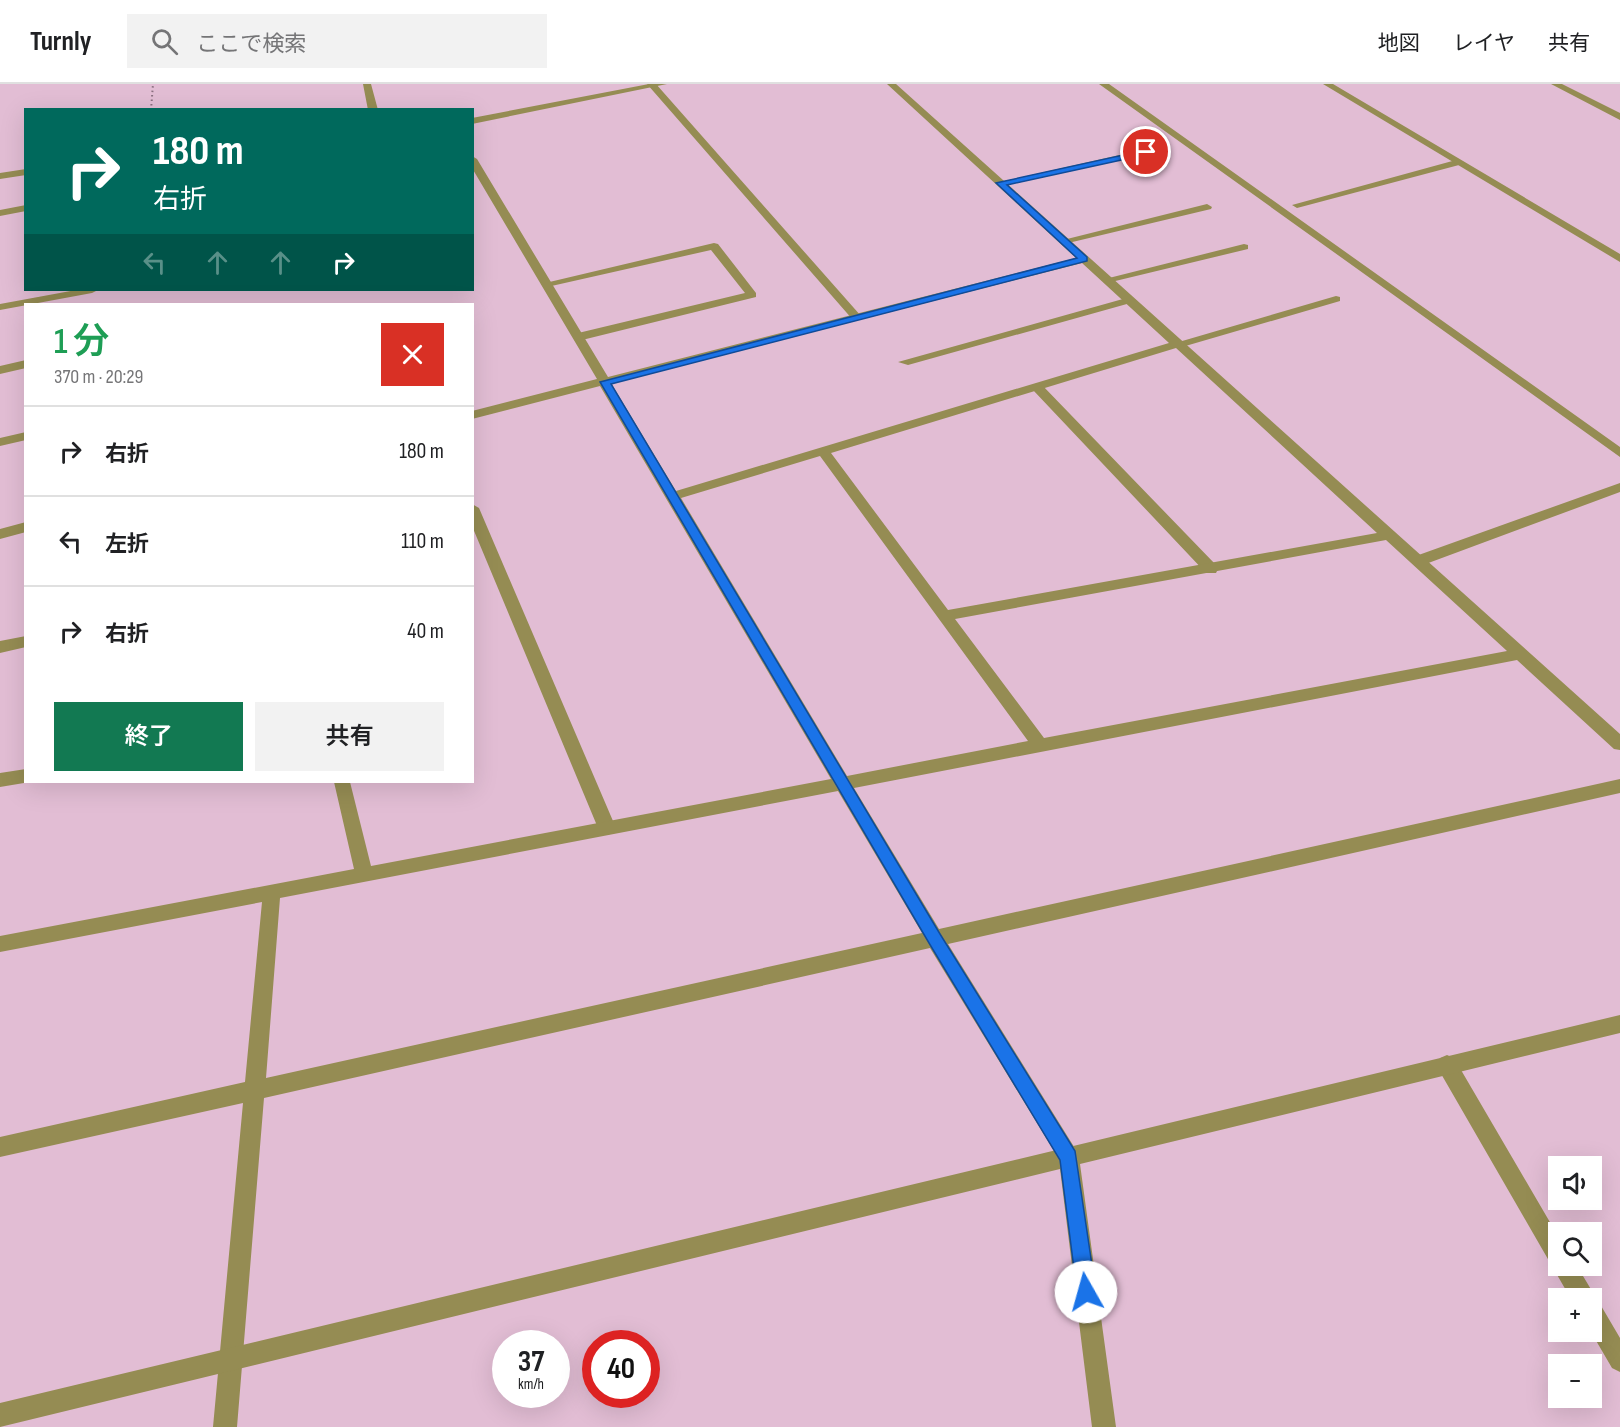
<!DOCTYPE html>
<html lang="ja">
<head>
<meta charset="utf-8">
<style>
  :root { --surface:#fff; --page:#f2f2f2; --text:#202124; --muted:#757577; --line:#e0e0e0; --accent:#127952 }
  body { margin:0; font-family:"Sofia Sans Condensed","Noto Sans JP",sans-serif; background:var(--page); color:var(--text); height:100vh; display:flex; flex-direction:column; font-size:22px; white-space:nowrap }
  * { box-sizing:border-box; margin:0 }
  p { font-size:20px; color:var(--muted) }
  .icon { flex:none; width:33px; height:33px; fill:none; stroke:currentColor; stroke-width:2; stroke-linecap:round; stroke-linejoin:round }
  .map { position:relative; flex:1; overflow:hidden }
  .side { position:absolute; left:24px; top:219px; width:450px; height:480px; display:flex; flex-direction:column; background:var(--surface); border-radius:0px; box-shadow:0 6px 24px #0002 }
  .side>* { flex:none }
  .top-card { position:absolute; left:24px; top:24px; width:450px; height:183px; border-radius:0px; box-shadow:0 6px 24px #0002; background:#00695c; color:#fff; overflow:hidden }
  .controls { position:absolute; left:1548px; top:1072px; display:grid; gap:12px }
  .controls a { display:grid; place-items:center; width:54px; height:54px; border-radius:0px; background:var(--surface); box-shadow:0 6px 24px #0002; font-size:30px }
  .speed { position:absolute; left:492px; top:1246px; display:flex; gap:12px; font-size:30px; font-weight:700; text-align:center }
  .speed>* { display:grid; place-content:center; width:78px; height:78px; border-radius:50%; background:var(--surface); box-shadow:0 6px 24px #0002; line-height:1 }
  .speed small { font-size:15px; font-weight:400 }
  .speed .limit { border:9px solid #d22; background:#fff; color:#111 }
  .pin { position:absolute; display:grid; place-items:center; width:51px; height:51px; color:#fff; margin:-26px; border:3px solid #fff; border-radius:50%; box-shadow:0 2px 6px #0007 }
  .me { position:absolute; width:66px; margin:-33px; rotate:353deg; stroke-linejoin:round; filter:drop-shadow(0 0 4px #0008) }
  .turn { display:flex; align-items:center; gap:21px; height:126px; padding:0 30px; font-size:27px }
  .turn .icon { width:78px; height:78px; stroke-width:2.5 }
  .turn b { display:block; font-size:42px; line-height:51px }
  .lanes { display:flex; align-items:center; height:57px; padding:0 30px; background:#0003; justify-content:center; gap:30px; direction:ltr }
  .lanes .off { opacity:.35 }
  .round { display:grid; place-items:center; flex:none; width:63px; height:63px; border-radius:0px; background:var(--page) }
  .head { display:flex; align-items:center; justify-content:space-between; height:102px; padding:0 30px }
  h1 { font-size:36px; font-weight:600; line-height:45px; color:#1e9e55 }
  .cta { display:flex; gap:12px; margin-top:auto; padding:12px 30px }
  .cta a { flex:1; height:69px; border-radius:0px; background:var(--accent); color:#fff; font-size:24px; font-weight:600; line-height:69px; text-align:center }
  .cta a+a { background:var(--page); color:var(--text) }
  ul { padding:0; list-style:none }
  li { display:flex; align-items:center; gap:18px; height:90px; padding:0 30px; border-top:2px solid var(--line) }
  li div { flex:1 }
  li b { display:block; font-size:22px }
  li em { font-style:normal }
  header { display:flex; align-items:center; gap:36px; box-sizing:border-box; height:84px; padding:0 30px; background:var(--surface); border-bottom:2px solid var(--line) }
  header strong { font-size:28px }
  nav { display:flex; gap:33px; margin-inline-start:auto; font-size:21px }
  .search { width:420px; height:54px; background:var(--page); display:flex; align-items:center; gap:15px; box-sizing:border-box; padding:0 21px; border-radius:0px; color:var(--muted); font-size:22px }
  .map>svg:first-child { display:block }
</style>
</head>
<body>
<header>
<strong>Turnly</strong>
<div class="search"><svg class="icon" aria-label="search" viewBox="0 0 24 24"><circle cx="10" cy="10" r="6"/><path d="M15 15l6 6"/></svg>ここで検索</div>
<nav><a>地図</a><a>レイヤ</a><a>共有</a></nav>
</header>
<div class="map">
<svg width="1620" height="1343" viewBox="0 0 1620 1343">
  <rect width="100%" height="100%" fill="#e2bdd4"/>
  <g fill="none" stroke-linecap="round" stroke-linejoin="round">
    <path stroke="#896f7f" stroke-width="2" stroke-dasharray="1.5 3" stroke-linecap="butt" d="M151,26L153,0"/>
    <path fill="#958c53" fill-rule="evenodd" d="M647,0H656L861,232V236H853Z
      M1099,0H1109L1620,363V373Z
      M1551,0H1562L1620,29V36Z
      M1146,65L1151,68L1149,70L1001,102L996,99Z
      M1456,76L1461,79L1459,81L1297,124L1292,121Z
      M1207,120L1212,123L1211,125L1064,160L1059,157Z
      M714,159L718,160L756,209V213L578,257L574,256V250L745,209L711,166L547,203L541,200Z
      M1244,160L1248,161V165L1107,199L1101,196Z
      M76,206H98L92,209L0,226V220Z
      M1336,212L1340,213V217L1182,263L1172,260Z
      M1130,213L1136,216L1134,218L908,281L898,278Z
      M26,276V284L0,290V282Z
      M1037,299L1041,300L1216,481L1218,485L1216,489H1206L1033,306L1031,303Z
      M26,348V356L0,362V354Z
      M1620,399V408L1423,481L1418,482L1411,477L1413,473Z
      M472,420L479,424L616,744L613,749L607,751L601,749L598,744L472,442Z
      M26,685V698H30L0,703V689Z"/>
    <path fill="#958c53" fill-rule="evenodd" d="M363,0H371L378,26H368Z
      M649,0H667L472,40V34Z
      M887,0H896L1620,650V666L1614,665L1517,576L854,704L939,845L1620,695V709L948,860L1076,1066L1080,1073L1076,1080L1069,1084L1062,1080L930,864L264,1014L237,1343H213L243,1019L0,1073V1053L245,998L262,818L0,868V852L354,785L334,698H350L371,782L831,695L600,302L472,335V327L597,295L472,84V72L477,75L608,293L1076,174ZM1082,179L1169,259L676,407L611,299ZM1176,264L1377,449L948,526L831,369ZM820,372L1028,657L847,692L681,414ZM1386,456L1507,567L1044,654L955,535ZM838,707L922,849L266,994L280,814Z
      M1323,0H1333L1620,170V178Z
      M26,85V91L0,95V89Z
      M26,121V127L0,132V126Z
      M26,438V448L0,455V445Z
      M26,552V563L0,569V557Z
      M1447,971L1454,974L1558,1152V1182H1577L1592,1207L1594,1218L1600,1220L1620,1254V1288L1612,1284L1591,1248L1592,1215H1571L1440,988L1437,981L1440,974Z"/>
    <path fill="#958c53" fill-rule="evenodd" d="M1620,931V949L1080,1080L1116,1343H1092L1060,1085L0,1343V1319Z"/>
  </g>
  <path fill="#1a73e8" stroke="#114b97" stroke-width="1.5" d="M1146,66L1149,70L1007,101L1087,173V177L611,300L940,850L1075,1067L1096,1208L1093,1215L1086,1217L1080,1215L1077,1208L1060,1076L929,859L600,298L1077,174L996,99Z"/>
</svg>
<div class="controls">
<a><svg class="icon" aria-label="sound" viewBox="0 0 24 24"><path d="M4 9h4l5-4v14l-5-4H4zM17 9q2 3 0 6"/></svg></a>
<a><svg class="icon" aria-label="search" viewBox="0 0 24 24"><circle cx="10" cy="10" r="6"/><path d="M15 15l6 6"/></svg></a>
<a>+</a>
<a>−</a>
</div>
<div class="speed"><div>37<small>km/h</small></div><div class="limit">40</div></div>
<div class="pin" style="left:1146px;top:68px;background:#d93025"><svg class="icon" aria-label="arrive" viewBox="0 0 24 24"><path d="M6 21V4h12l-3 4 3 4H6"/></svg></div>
<svg class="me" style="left:1086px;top:1208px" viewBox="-20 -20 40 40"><circle r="19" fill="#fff"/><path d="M0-13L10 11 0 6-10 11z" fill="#1a73e8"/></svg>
<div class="top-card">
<div class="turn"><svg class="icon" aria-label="right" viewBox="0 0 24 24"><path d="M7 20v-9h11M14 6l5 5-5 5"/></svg><div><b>180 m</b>右折</div></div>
<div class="lanes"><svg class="icon off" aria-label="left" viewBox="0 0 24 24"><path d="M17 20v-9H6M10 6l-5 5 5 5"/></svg><svg class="icon off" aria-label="ahead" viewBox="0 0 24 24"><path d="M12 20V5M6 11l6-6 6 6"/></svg><svg class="icon off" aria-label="ahead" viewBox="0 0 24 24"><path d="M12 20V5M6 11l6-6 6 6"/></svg><svg class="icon" aria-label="right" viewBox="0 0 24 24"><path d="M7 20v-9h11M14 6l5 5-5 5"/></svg></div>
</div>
<section class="side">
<div class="head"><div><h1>1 分</h1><p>370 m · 20:29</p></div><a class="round" style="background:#d93025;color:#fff"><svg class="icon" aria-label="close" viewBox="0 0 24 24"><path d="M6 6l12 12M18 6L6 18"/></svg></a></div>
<ul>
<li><svg class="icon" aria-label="right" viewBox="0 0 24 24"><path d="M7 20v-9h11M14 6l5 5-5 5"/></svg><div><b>右折</b></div><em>180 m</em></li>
<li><svg class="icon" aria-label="left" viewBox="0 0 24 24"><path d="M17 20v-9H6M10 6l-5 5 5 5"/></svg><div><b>左折</b></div><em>110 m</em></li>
<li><svg class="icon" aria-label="right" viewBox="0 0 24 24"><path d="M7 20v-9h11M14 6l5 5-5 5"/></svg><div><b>右折</b></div><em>40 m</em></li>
</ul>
<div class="cta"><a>終了</a><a>共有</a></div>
</section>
</div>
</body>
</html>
